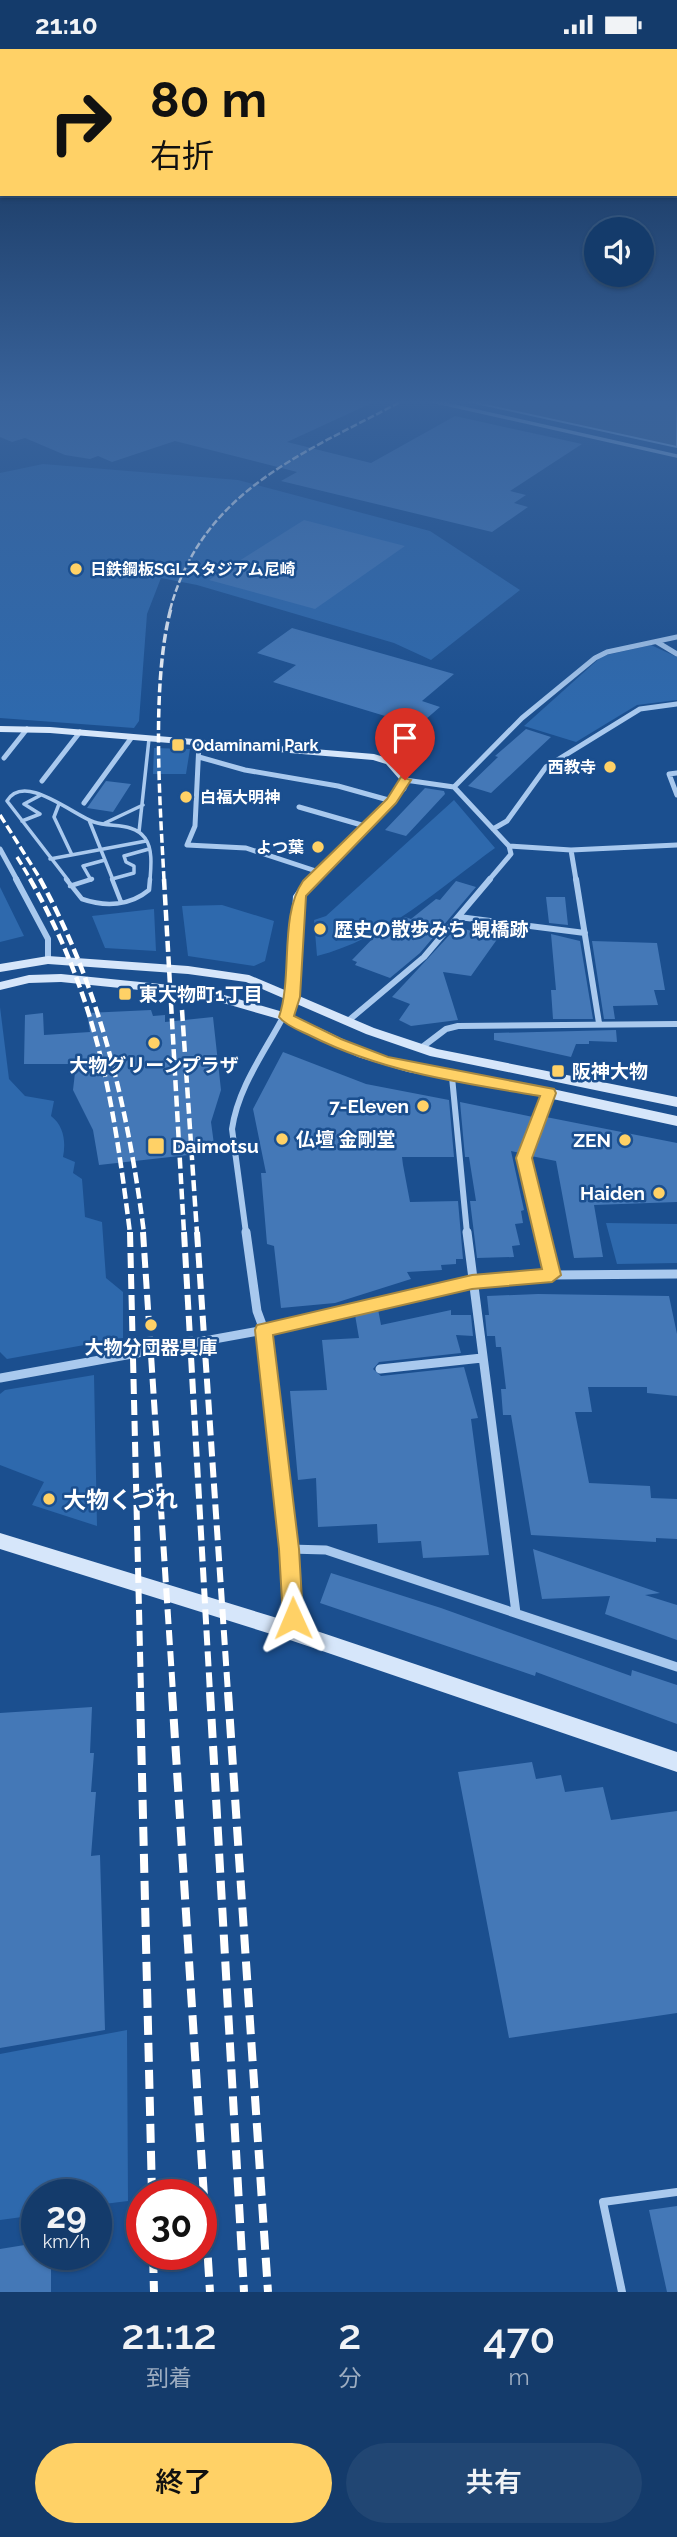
<!DOCTYPE html>
<html lang="ja">
<head>
<meta charset="utf-8">
<style>
  :root { --surface:#143b6b; --page:#214673; --text:#f1f3f6; --muted:#9dadc1; --line:#33557e; --accent:#ffd166 }
  body { margin:0; font-family:Raleway,"Noto Sans JP",sans-serif; background:var(--page); color:var(--text); height:100vh; display:flex; flex-direction:column; font-size:26px; white-space:nowrap }
  * { box-sizing:border-box; margin:0 }
  p { font-size:23px; color:var(--muted) }
  .icon { flex:none; width:38px; height:38px; fill:none; stroke:currentColor; stroke-width:2; stroke-linecap:round; stroke-linejoin:round }
  .map { position:relative; height:2243px; overflow:hidden }
  .sheet { display:flex; flex-direction:column; background:var(--surface); flex:1 }
  .sheet>* { flex:none }
  .banner { position:absolute; left:0px; top:0px; width:677px; height:147px; box-shadow:0 2px 5px #0004,0 0 0 2px var(--line); background:#ffd166; color:#111; overflow:hidden }
  .tools { position:absolute; left:584px; top:168px; display:grid; gap:14px }
  .tools a { display:grid; place-items:center; width:70px; height:70px; border-radius:50%; background:var(--surface); box-shadow:0 2px 5px #0004,0 0 0 2px var(--line); font-size:35px }
  .speed { position:absolute; left:21px; top:2130px; display:flex; gap:14px; font-size:35px; font-weight:700; text-align:center }
  .speed>* { display:grid; place-content:center; width:91px; height:91px; border-radius:50%; background:var(--surface); box-shadow:0 2px 5px #0004,0 0 0 2px var(--line); line-height:1 }
  .speed small { font-size:18px; font-weight:400 }
  .speed .limit { border:10px solid #d22; background:#fff; color:#111 }
  .pin { position:absolute; display:grid; place-items:center; width:60px; height:60px; color:#fff; margin:-72px -30px; border-radius:50% 50% 50% 0; rotate:-45deg; box-shadow:0 0 7px #0007 }
  .pin .icon { rotate:45deg }
  .me { position:absolute; width:77px; margin:-38px; rotate:359deg; stroke-linejoin:round; filter:drop-shadow(0 0 5px #0008) }
  .turn { display:flex; align-items:center; gap:24px; height:147px; padding:0 35px; font-size:32px }
  .turn .icon { width:91px; height:91px; stroke-width:2.5 }
  .turn b { display:block; font-size:49px; line-height:60px }
  .eta { display:flex; justify-content:space-evenly; align-items:center; height:119px; text-align:center }
  .eta b { font-size:42px; font-weight:600; line-height:49px }
  .cta { display:flex; gap:14px; margin-top:auto; padding:14px 35px }
  .cta a { flex:1; height:80px; border-radius:42px; background:var(--accent); color:#111; font-size:28px; font-weight:600; line-height:80px; text-align:center }
  .cta a+a { background:var(--page); color:var(--text) }
  .status { display:flex; justify-content:space-between; align-items:center; height:49px; padding:0 35px; background:var(--surface); direction:ltr }
  .status svg { height:19px; fill:currentColor }
  .map>svg:first-child { display:block }
</style>
</head>
<body>
<div class="status"><b>21:10</b><svg viewBox="0 0 49 12"><path d="M0 12V9h3v3zM5 12V6h3v6zM10 12V3h3v9zM15 12V0h3v12zM26 1h20v11H26zM47 4h2v5h-2z"/></svg></div>
<div class="map">
<svg width="677" height="2243" viewBox="0 0 677 2243">
  <rect width="100%" height="100%" fill="#1b4f8f"/>
  <path fill="#2e69ad" d="M43,415L238,431L430,482L520,541L431,611L394,594L197,536L161,529L147,565L139,672L134,679L0,669V424Z
    M651,596L677,608V651L637,656L576,693L524,677L602,607Z
    M154,699L190,700L186,725H153Z
    M454,751L495,799C440,839 385,890 317,907L314,871L326,867Z
    M0,838L24,887L0,893Z
    M222,856L274,872L265,912L254,917L188,907L182,857Z
    M154,860L156,902L105,899L92,867Z
    M0,958L9,1030L25,1047L54,1052L51,1067C64,1077 66,1093 63,1108L75,1113L73,1124L82,1130L85,1168L102,1173L106,1229L123,1243V1289L7,1310L0,1303Z
    M606,1174L677,1175V1214L617,1215Z
    M94,1326L97,1477L32,1456L44,1433L0,1416V1345L5,1341Z
    M127,1981L128,2152L96,2156V2146H37V2166L0,2171V2005Z"/>
  <path fill="#3c6290" stroke="#9cc4f0" stroke-width="2" d="M467,352H677V398Z"/>
  <path fill="#4478b7" d="M0,352H376L287,393L371,414L455,367L582,395L510,442L526,446L514,454L528,458L492,483L281,432L297,423L175,392L112,413L98,407L90,410L65,406L25,389L12,393L0,388Z
    M304,471L405,497L315,560L209,531Z
    M292,579L454,625L422,652L440,658L418,677L273,633L296,616L257,604Z
    M526,680L551,688L491,744L468,737L498,708L495,707Z
    M106,732L131,735L113,763L87,759Z
    M425,739L444,742L445,745L406,787L385,781Z
    M456,832L476,838L420,904L390,929L355,916L357,913L352,911L379,883L385,885L405,868L411,870L436,850L440,851Z
    M546,848H565L568,876L549,874Z
    M457,878L498,889L471,927L443,923L458,971L411,977L399,971L410,955L392,948Z
    M551,885L580,892L593,970H553L551,941H556Z
    M592,892L657,894L665,941H654L658,956L613,957L615,970H604Z
    M151,961L153,967L165,966V973L213,968L221,1041L211,1073L215,1103L99,1116L93,1081L73,1041L76,1015H24L25,966L43,964L44,986L90,983L87,964Z
    M616,981L617,993L589,992V995H576L571,1008L494,991V984Z
    M283,1003L366,1035L449,1051L454,1108H402L403,1116L410,1153L458,1152L463,1210H456V1215L441,1216L442,1221L407,1223L411,1230L335,1254L281,1259L274,1197L267,1195L261,1124H266L253,1060Z
    M460,1053L533,1068L520,1104L511,1102L524,1161L521,1162L523,1174L515,1175L520,1196L512,1197L514,1208L477,1209L470,1152H476L469,1108H465Z
    M546,1068L677,1094V1153L594,1156L603,1208L574,1209L556,1112L531,1107Z
    M538,1245L669,1247L677,1285V1347L647,1344V1338H588L592,1363H575L589,1434L650,1437L651,1449L677,1450V1490L656,1489V1493L531,1486L511,1366H503L501,1340H506L501,1298H496L495,1287H487L485,1266H489L487,1247Z
    M378,1260L381,1276L451,1261V1266H471L473,1287L456,1286L461,1304L379,1313L373,1320L381,1327L464,1318L478,1369L471,1370L489,1506L423,1509L421,1492L378,1494L377,1475L318,1478L316,1429L298,1431L290,1342L327,1341L322,1291L359,1289L355,1266Z
    M533,1500L660,1544L645,1546L677,1556V1591L605,1565L610,1547L542,1550Z
    M331,1524L441,1559L631,1627L632,1621L677,1636V1675L536,1623L535,1627L320,1554Z
    M92,1658L90,1704H94L91,1743H96L91,1807L100,1806L105,1981L0,1999V1664Z
    M532,1713L536,1730L561,1726L565,1743L603,1738L611,1771L677,1762V1964L509,1989L458,1723Z
    M677,2157V2243H667L649,2161Z
    M37,2194V2205H51V2243H0V2200Z"/>
  <g fill="none" stroke-linecap="round" stroke-linejoin="round">
    <path stroke="#a9c9ee" stroke-width="3.5" d="M59,755L54,768L72,806
      M89,771L113,831
      M22,772L40,765L24,755L41,746
      M105,774L143,756
      M139,783L149,690
      M50,810L146,792
      M112,830L134,824V817L126,813L124,807L149,800
      M68,831L7,752C24,723 73,766 94,773C111,779 133,773 145,789C153,800 151,818 150,831
      M91,831L83,817L105,811"/>
    <path stroke="#a9c9ee" stroke-width="4.5" d="M66,830L82,850C105,858 130,857 149,841L150,830
      M112,830L121,853
      M70,837L92,830"/>
    <path stroke="#a9c9ee" stroke-width="8" d="M622,2243L603,2153L677,2143"/>
    <path stroke="#a9c9ee" stroke-width="3.5" d="M432,352L677,407"/>
    <path stroke="#a9c9ee" stroke-width="5" d="M657,593L677,605
      M199,694L195,777L187,796L246,799L319,823
      M199,708L245,721L338,737L392,752
      M4,709L27,680
      M677,724L669,725L677,746
      M405,731L454,738L522,669L595,609L607,603L677,588
      M42,732L80,683
      M454,738L509,797L511,805L489,831
      M84,754L132,688
      M299,758L365,777
      M493,780L507,772L546,718L640,660L677,655
      M509,797L571,801L677,796
      M0,800L17,831
      M571,801L576,831"/>
    <path stroke="#a9c9ee" stroke-width="6" d="M16,830L48,890V911
      M576,830L599,974
      M459,868L585,884
      M348,972L424,908L490,830
      M421,999L446,980L458,977L677,975
      M452,1028L467,1184
      M246,1184L232,1080C239,1031 274,992 293,948
      M542,1184L524,1109L548,1044"/>
    <path stroke="#a9c9ee" stroke-width="9" d="M246,1183L257,1262L264,1281L295,1556L287,1581
      M467,1183L516,1564
      M542,1183L552,1226
      M380,1320L482,1309
      M0,1329L286,1277L380,1252L472,1233L552,1226L677,1225
      M289,1500L326,1501L677,1618"/>
    <path fill="#d6e6fa" fill-rule="evenodd" d="M0,677L50,678L374,705L394,711L410,731L406,741L311,837L305,847L299,947L374,979L437,1000L677,1048V1058L430,1007L366,985L246,933L188,925L48,915L0,923V915L48,907L188,917L249,926L287,942L293,847L303,833L396,740L400,731L386,715L373,711L50,684L0,683Z
      M61,925L200,939L290,965L368,1002L409,1015L548,1039L677,1067V1077L548,1049L408,1023L358,1008L282,971L199,947L61,933L29,934L0,941V933L29,926Z
      M0,1484L287,1572L677,1703V1723L287,1590L0,1500Z"/>
    <path stroke="#fff" stroke-width="2.5" stroke-dasharray="7 2.5" stroke-linecap="butt" d="M170,561C202,441 303,405 402,352"/>
    <path stroke="#fff" stroke-width="3.5" stroke-dasharray="9 3.5" stroke-linecap="butt" d="M0,766L41,831
      M17,808L31,831
      M164,831C160,752 151,635 171,559"/>
    <path stroke="#fff" stroke-width="4.5" stroke-dasharray="11 4.5" stroke-linecap="butt" d="M30,830C98,950 113,1050 130,1184
      M40,830C101,941 128,1060 144,1184
      M164,830L184,1184
      M182,961L197,1184"/>
    <path stroke="#fff" stroke-width="6" stroke-dasharray="15 6" stroke-linecap="butt" d="M130,1183L141,1644
      M143,1183L173,1644
      M184,1183L210,1644
      M197,1183L228,1644"/>
    <path stroke="#fff" stroke-width="8" stroke-dasharray="19 8" stroke-linecap="butt" d="M140,1643L152,2146
      M172,1643L210,2243
      M210,1643L244,2243
      M228,1643L268,2243
      M153,2205L154,2243"/>
  </g>
  <linearGradient id="sky" x2="0" y2="1"><stop stop-color="#0f2b4f"/><stop offset="0.53" stop-color="#39639b"/><stop offset="1" stop-color="#39639b" stop-opacity="0"/></linearGradient>
  <rect width="677" height="666" fill="url(#sky)"/>
  <path fill="#ffd166" stroke="#a68842" stroke-width="2" d="M401,728L411,731L396,754L306,847L300,948L294,967L341,990L388,1008L554,1040L556,1044L532,1109L561,1226L552,1233L472,1240L273,1286L299,1500L303,1569L300,1576L293,1579L286,1576L283,1569L279,1500L255,1281L257,1276L472,1226L542,1220L516,1109L540,1047C461,1034 383,1023 311,987C301,982 286,977 279,968C293,927 279,867 303,832L387,750Z"/>
  <g fill="#ffd166" stroke="#1b4f8f" stroke-width="2.5">
    <circle cx="76" cy="520" r="7"/>
    <rect x="171" y="689" width="14" height="14" rx="3.5"/>
    <circle cx="610" cy="718" r="7"/>
    <circle cx="186" cy="748" r="7"/>
    <circle cx="318" cy="798" r="7"/>
    <circle cx="320" cy="880" r="7"/>
    <rect x="118" y="938" width="14" height="14" rx="3.5"/>
    <circle cx="154" cy="994" r="7"/>
    <rect x="551" y="1015" width="14" height="14" rx="3.5"/>
    <circle cx="423" cy="1057" r="7"/>
    <circle cx="282" cy="1090" r="7"/>
    <circle cx="625" cy="1091" r="7"/>
    <rect x="147" y="1088" width="18" height="18" rx="3.5"/>
    <circle cx="659" cy="1144" r="7"/>
    <circle cx="151" cy="1276" r="7"/>
    <circle cx="49" cy="1450" r="7"/>
  </g>
  <g text-anchor="middle" dominant-baseline="central" stroke-width="5" stroke-linejoin="round" paint-order="stroke">
    <g font-size="16" font-weight="bold" fill="#fff" stroke="#1b4f8f" text-anchor="start">
      <text x="90" y="520">日鉄鋼板SGLスタジアム尼崎</text>
      <text x="192" y="696">Odaminami Park</text>
      <text x="596" y="718" text-anchor="end">西教寺</text>
      <text x="200" y="748">白福大明神</text>
      <text x="304" y="798" text-anchor="end">よつ葉</text>
    </g>
    <g font-size="19" font-weight="bold" fill="#fff" stroke="#1b4f8f" text-anchor="start">
      <text x="334" y="880">歴史の散歩みち 蜆橋跡</text>
      <text x="139" y="945">東大物町1丁目</text>
      <text x="154" y="1016" text-anchor="middle">大物グリーンプラザ</text>
      <text x="572" y="1022">阪神大物</text>
      <text x="409" y="1057" text-anchor="end">7-Eleven</text>
      <text x="296" y="1090">仏壇 金剛堂</text>
      <text x="611" y="1091" text-anchor="end">ZEN</text>
      <text x="172" y="1097">Daimotsu</text>
      <text x="645" y="1144" text-anchor="end">Haiden</text>
      <text x="151" y="1298" text-anchor="middle">大物分団器具庫</text>
    </g>
    <g font-size="23" font-weight="bold" fill="#fff" stroke="#1b4f8f" text-anchor="start">
      <text x="63" y="1450">大物くづれ</text>
    </g>
  </g>
</svg>
<div class="tools">
<a><svg class="icon" aria-label="sound" viewBox="0 0 24 24"><path d="M4 9h4l5-4v14l-5-4H4zM17 9q2 3 0 6"/></svg></a>
</div>
<div class="speed"><div>29<small>km/h</small></div><div class="limit">30</div></div>
<div class="pin" style="left:405px;top:731px;background:#d93025"><svg class="icon" aria-label="arrive" viewBox="0 0 24 24"><path d="M6 21V4h12l-3 4 3 4H6"/></svg></div>
<svg class="me" style="left:293px;top:1569px" viewBox="-20 -20 40 40"><path d="M0-17L14 15 0 8-14 15z" fill="#ffd166" stroke="#fff" stroke-width="4"/></svg>
<div class="banner">
<div class="turn"><svg class="icon" aria-label="right" viewBox="0 0 24 24"><path d="M7 20v-9h11M14 6l5 5-5 5"/></svg><div><b>80 m</b>右折</div></div>
</div>
</div>
<section class="sheet">
<div class="eta">
<div><b>21:12</b><p>到着</p></div>
<div><b>2</b><p>分</p></div>
<div><b>470</b><p>m</p></div>
</div>
<div class="cta"><a>終了</a><a>共有</a></div>
</section>
</body>
</html>
